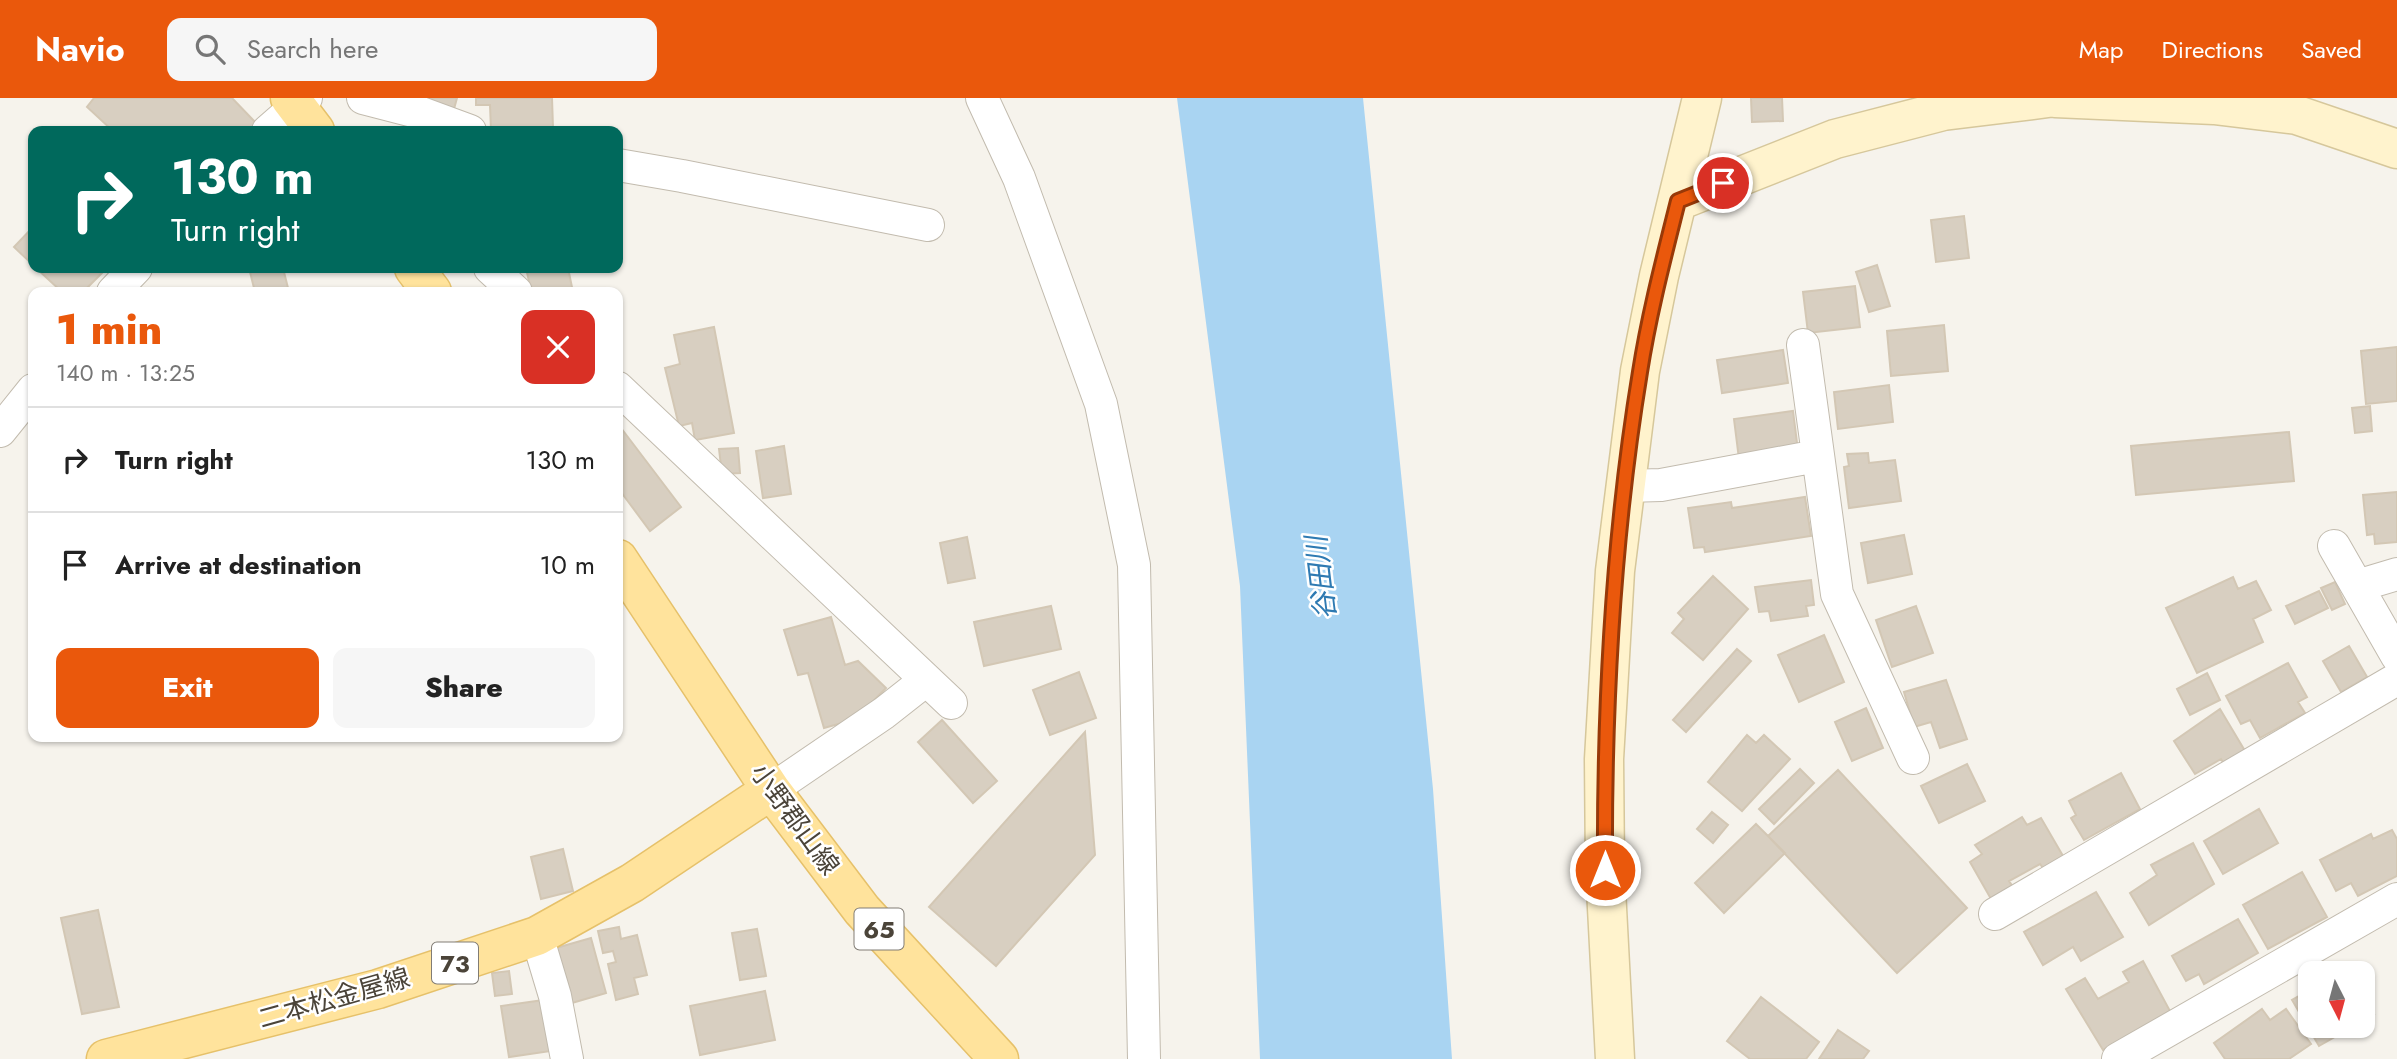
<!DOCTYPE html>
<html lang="en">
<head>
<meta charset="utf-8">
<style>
  :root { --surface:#fff; --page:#f6f6f6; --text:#222; --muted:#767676; --line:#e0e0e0; --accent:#ea580c }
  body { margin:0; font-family:Jost,"Noto Sans JP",sans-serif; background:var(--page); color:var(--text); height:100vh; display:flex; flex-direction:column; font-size:26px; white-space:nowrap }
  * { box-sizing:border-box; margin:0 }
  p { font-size:23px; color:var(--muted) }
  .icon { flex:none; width:38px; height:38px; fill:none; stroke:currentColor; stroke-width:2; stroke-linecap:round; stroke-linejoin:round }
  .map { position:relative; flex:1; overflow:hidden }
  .panel { position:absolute; left:28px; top:189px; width:595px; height:455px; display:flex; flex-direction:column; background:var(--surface); border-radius:14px; box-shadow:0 2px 5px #0004 }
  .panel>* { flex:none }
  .hud { position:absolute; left:28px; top:28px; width:595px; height:147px; border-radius:14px; box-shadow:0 2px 5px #0004; background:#00695c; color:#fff; overflow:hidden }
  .needle { width:46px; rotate:174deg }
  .buttons { position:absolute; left:2298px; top:863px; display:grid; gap:14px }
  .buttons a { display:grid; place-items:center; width:77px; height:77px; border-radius:14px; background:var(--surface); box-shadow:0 2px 5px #0004; font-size:35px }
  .pin { position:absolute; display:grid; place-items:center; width:60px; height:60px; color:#fff; margin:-30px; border:4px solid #fff; border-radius:50%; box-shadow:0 2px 7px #0007 }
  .me { position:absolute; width:77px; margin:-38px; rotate:0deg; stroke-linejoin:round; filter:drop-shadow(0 0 5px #0008) }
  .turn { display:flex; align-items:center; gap:24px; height:147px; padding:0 28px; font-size:32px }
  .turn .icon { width:91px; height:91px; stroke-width:2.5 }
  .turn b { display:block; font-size:49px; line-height:60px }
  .round { display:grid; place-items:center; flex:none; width:74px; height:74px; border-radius:14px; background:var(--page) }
  .headline { display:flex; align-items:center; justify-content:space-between; height:119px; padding:0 28px }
  h1 { font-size:42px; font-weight:800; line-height:52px; color:var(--accent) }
  .cta { display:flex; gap:14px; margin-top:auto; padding:14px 28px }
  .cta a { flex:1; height:80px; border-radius:14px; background:var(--accent); color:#fff; font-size:28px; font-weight:800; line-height:80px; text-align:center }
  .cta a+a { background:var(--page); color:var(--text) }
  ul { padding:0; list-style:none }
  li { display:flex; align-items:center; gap:21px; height:105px; padding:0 28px; border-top:2px solid var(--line) }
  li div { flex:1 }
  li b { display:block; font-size:26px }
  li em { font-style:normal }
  header { display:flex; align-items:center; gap:42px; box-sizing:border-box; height:98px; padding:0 35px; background:var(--accent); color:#fff }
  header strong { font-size:33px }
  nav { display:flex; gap:38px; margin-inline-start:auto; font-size:24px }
  .search { width:490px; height:63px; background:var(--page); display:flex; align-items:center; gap:18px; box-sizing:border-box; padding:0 24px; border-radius:14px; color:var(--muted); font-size:26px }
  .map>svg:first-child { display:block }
</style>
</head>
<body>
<header>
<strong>Navio</strong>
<div class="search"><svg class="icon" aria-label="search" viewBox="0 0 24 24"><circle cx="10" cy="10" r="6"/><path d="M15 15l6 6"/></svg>Search here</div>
<nav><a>Map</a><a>Directions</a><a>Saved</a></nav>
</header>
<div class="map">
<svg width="2397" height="961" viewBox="0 0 2397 961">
  <rect width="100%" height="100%" fill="#f6f3ec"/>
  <path fill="#a9d4f2" d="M1177,0H1363L1433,691L1452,961H1260L1240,488Z"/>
  <path fill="#d8cfc1" stroke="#d3c7b4" stroke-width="2" d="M94,0H232L257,26L249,33H113L87,9Z
    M415,0H457L454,11Z
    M476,0H552L553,30L491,32L490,7H476Z
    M1751,0H1782L1783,23L1752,24Z
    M1964,118L1969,160L1936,164L1931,122Z
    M33,129V167L14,149Z
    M1877,167L1890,208L1869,214L1856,174Z
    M36,170H107L83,194H62Z
    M249,170H283L289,194H255Z
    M526,170H568L573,194H536L530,188Z
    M1855,188L1860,229L1808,235L1803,194Z
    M1944,227L1948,273L1891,278L1887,233Z
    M714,229L734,335L695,342L692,325L679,328L665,270L680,266L674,237Z
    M2397,249V303L2366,306L2361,253Z
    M1783,252L1788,285L1722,295L1717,262Z
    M1889,287L1893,324L1838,331L1834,294Z
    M2370,308L2372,333L2355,335L2352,310Z
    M1793,313L1798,353L1739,361L1734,321Z
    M618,326L681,409L650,433L618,390Z
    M2289,334L2294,383L2136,397L2131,348Z
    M784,348L791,396L763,400L756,353Z
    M738,350L740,375L722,376L719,351Z
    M1868,355L1869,365L1895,362L1901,403L1849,410L1844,369L1849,368L1847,356Z
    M2397,394V444L2375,446L2374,436L2367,437L2363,397Z
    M1805,399L1811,438L1705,454L1704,449L1694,450L1688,410L1731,404L1732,410Z
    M1904,437L1912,476L1868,485L1861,445Z
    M967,439L975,480L948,485L940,445Z
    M1713,478L1748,511L1703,562L1672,535L1684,521L1678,515Z
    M2233,479L2238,491L2256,483L2271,512L2253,521L2263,544L2197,575L2166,510Z
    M1811,482L1814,507L1806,508L1808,518L1771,523L1769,513L1759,514L1755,489Z
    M2335,484L2345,506L2332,512L2321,490Z
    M2319,493L2328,510L2295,526L2286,508Z
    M1051,508L1061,551L984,568L974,524Z
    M1916,508L1933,555L1892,569L1876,522Z
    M831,519L845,567L858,563L886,590L856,621L824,630L808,575L798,577L784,532Z
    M1824,537L1844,584L1799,604L1778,557Z
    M2349,548L2367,579L2341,594L2323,563Z
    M1737,551L1751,563L1686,634L1673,622Z
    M2288,565L2307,599L2298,604L2305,615L2260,640L2250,622L2241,626L2226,598Z
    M1079,574L1096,620L1050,637L1033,592Z
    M2207,575L2220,602L2190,617L2177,591Z
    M1946,582L1967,641L1940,650L1931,624L1914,629L1904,594Z
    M1866,610L1883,650L1852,663L1835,624Z
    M2220,611L2245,653L2224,666L2221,661L2195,676L2174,643Z
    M942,622L997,683L973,705L918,644Z
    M1085,634L1095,757L996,868L929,809Z
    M1747,637L1756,645L1764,637L1790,661L1742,713L1708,684Z
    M1967,666L1985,703L1939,725L1921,688Z
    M1800,671L1814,685L1774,726L1759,711Z
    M1838,672L1967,810L1897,875L1768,738Z
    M2121,675L2140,711L2084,742L2071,720L2076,717L2069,703Z
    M2259,711L2278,745L2223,776L2204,743Z
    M1712,714L1728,727L1713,745L1697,731Z
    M2022,719L2027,727L2041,720L2063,758L2043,770L2040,766L2009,783L2013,789L1991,801L1970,764L1982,756L1975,747Z
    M1756,726L1785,755L1724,815L1695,785Z
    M2392,732L2397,741V778L2358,798L2351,785L2336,793L2320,762L2371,736L2373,741Z
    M2193,745L2214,786L2149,827L2130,795L2157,777L2151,767Z
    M563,751L573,793L541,801L531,759Z
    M2302,774L2327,819L2268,851L2243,807Z
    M2096,794L2123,839L2081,863L2073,849L2043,867L2024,834Z
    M98,812L119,909L82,916L61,820Z
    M2238,821L2258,855L2204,886L2199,876L2186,883L2172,858Z
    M619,829L621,841L637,837L647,877L634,880L638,896L616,902L608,866L616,864L613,853L603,855L598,833Z
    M757,831L766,878L740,882L732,835Z
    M591,840L606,895L572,905L556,850Z
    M2143,863L2170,913L2103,952L2066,891L2085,880L2098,901L2129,884L2123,874Z
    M509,873L512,896L495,898L492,875Z
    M2310,892V928H2354L2319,948L2292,902Z
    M765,893L775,942L700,957L690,908Z
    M2362,896L2374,916L2362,922Z
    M1761,899L1819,944L1806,961H1750L1727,943Z
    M544,902L551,953L509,959L501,908Z
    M2262,911L2270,922L2286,911L2311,946L2289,961H2225L2214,945Z
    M1838,932L1869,953L1863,961H1819Z"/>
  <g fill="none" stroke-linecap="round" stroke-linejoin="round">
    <defs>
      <path id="street" d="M363,0L421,15L470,33
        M982,0L1019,80L1101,306L1134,467L1144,961
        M268,33L306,0
        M618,67L682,78L928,127
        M490,170L516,194
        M113,194L136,170
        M1803,247L1837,496L1913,660
        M618,290L951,605
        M0,333L33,292
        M1626,388L1661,387L1817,358
        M2334,448L2397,558
        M2357,488L2397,476
        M771,692L884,615L926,582
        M1995,816L2397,581
        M537,838L555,898L567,961
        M2118,961L2397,801"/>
      <path id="secondary" d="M2055,0L2214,7L2297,17L2397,51
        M1678,103L1835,41L1943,13L2048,0
        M1615,961L1605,772L1604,661L1615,473L1640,273L1659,178L1702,0"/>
      <path id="primary" d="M290,0L315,33
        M414,170L432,194
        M618,461L771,692L862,812L999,961
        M106,961L378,891L537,838L632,785L771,692"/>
    </defs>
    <use href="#street" stroke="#c2bbae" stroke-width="34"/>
    <use href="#secondary" stroke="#d6c79b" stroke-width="41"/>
    <use href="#primary" stroke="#e6c16a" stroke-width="41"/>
    <use href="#street" stroke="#fff" stroke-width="32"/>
    <use href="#secondary" stroke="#fff3cd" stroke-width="38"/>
    <use href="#primary" stroke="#ffe39c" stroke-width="38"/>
  </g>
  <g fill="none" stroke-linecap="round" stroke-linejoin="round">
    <defs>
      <path id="route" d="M1605,772C1604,606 1613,438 1640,274C1649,216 1664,159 1678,103L1723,85"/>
    </defs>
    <use href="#route" stroke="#983908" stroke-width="18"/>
    <use href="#route" stroke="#ea580c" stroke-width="12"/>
  </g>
  <g text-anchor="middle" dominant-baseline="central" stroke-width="5" stroke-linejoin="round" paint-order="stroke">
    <g fill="#fff" stroke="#817c74" stroke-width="2">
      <rect x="854.5" y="810.5" width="49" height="41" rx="5"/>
      <rect x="432" y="844.5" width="46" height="41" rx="5"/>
    </g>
    <g font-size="24" font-weight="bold" fill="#4b4439">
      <text x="879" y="831">65</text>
      <text x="455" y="865">73</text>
    </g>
    <g font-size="26" fill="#4b4439" stroke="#fff">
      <text transform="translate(795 721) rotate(54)">小野郡山線</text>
      <text transform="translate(334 900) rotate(-16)">二本松金屋線</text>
    </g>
    <g font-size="28" font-style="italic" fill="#2e7ab2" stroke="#fff">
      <text transform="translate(1321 480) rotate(-97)">谷田川</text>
    </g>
  </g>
</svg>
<div class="buttons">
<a><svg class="needle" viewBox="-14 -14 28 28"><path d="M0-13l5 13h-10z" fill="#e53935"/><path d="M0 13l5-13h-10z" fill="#767676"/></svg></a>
</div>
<div class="pin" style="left:1723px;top:85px;background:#d93025"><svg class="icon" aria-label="arrive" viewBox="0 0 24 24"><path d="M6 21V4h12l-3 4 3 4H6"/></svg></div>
<svg class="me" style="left:1605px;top:772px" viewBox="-20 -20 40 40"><circle r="17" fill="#ea580c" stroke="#fff" stroke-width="3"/><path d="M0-11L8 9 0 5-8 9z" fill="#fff"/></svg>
<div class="hud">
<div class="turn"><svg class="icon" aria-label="right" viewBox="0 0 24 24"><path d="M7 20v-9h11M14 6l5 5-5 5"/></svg><div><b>130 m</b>Turn right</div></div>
</div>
<section class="panel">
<div class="headline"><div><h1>1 min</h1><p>140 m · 13:25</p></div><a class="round" style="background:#d93025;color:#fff"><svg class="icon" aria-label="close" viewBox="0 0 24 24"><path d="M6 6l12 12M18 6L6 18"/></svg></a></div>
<ul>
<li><svg class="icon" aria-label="right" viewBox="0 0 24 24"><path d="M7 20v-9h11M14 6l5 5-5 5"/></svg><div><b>Turn right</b></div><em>130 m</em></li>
<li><svg class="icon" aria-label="arrive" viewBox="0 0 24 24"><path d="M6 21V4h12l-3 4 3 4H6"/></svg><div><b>Arrive at destination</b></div><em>10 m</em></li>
</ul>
<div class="cta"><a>Exit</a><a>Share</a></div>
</section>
</div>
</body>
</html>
